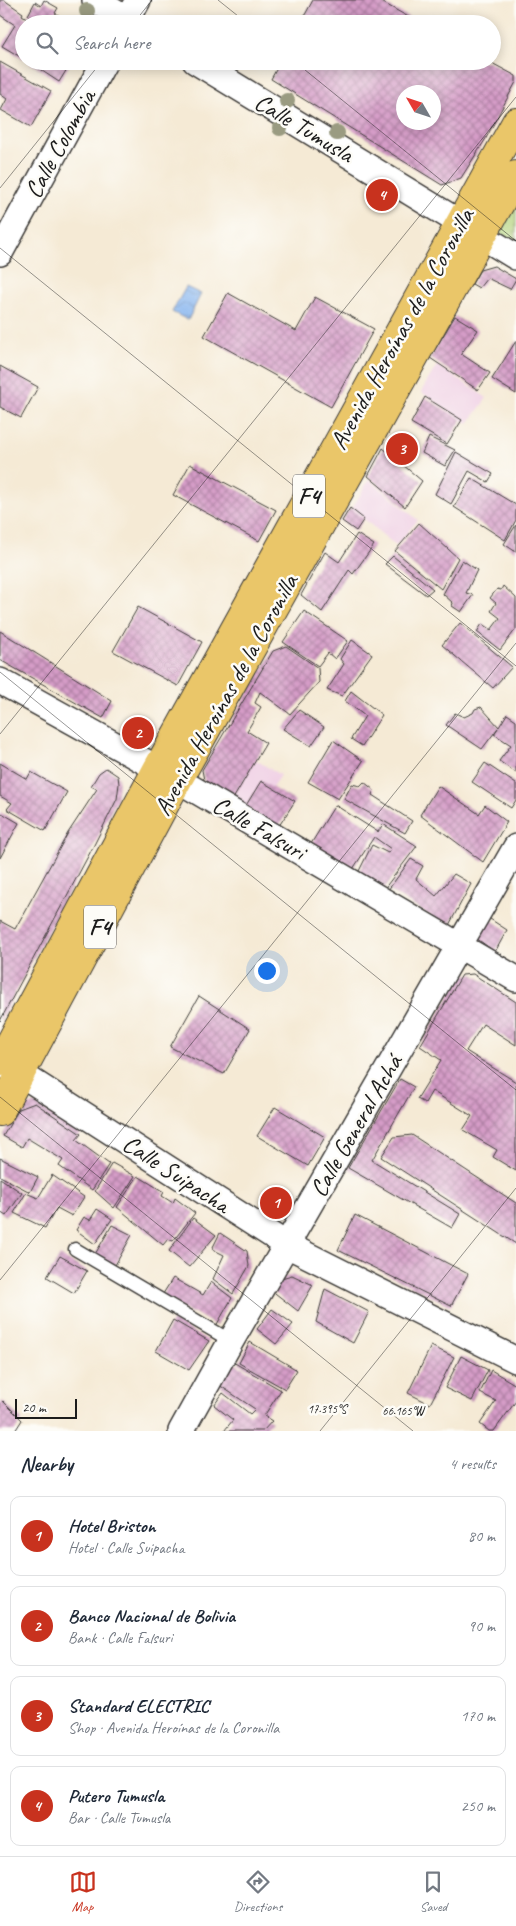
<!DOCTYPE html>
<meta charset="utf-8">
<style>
:root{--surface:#fff;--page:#f2f2f3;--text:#1f2937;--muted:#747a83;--line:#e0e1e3;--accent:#c8321e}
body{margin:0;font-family:Caveat,sans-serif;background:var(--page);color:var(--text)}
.compass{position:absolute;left:396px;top:85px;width:45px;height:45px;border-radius:50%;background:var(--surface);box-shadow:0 2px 12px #0003;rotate:309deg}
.scale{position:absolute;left:15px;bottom:12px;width:62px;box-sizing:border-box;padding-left:5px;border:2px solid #1c1c1c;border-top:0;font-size:14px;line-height:18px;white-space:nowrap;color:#1c1c1c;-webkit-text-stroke:4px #fdfcf7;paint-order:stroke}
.you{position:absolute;left:266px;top:970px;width:18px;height:18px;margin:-12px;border:4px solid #fff;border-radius:50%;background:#1a73e8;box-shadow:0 0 0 8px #1a73e833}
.badge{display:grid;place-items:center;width:32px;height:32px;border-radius:50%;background:var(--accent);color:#fff;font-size:16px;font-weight:700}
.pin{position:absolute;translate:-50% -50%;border:2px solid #fff;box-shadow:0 1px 5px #0006}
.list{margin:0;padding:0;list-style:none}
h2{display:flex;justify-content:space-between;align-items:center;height:65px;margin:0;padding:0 20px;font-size:21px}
h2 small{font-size:16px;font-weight:400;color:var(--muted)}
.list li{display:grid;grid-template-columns:32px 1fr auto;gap:15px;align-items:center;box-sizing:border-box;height:80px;margin:0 10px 10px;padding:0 10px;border:1px solid var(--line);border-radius:10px}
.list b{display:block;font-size:19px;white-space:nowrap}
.list p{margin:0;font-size:16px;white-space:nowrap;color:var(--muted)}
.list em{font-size:16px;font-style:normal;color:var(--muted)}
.icon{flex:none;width:28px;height:28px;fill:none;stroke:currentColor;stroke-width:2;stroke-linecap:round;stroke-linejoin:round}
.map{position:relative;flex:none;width:516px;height:1431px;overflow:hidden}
.search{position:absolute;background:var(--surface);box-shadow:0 2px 12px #0003;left:15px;right:15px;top:15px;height:55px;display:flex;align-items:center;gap:12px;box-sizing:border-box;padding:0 18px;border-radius:28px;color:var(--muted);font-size:19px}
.sheet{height:425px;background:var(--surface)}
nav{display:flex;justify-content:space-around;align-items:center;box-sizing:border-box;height:70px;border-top:1px solid var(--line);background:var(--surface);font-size:14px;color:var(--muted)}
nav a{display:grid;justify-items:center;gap:2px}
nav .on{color:var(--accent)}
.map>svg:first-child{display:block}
</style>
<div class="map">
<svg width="516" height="1431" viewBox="0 0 516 1431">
<defs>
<pattern id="grass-tufts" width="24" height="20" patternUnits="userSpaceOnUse" patternTransform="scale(1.25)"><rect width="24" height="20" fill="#b1d179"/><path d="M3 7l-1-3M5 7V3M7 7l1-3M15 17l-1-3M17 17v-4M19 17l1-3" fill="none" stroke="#98b368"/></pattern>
<pattern id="water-waves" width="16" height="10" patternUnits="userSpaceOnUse" patternTransform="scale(1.25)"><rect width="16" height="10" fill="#84b3ef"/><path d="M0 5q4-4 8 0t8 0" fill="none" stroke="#7199cc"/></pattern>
<pattern id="building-cross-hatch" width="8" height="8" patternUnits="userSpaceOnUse" patternTransform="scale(1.25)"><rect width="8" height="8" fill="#d59cc7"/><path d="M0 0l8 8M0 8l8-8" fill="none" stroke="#ac7ea1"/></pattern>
</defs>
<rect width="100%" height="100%" fill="#fdfcf7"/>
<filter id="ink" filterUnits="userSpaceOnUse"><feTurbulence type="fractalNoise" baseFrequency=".02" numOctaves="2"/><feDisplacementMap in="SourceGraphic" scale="10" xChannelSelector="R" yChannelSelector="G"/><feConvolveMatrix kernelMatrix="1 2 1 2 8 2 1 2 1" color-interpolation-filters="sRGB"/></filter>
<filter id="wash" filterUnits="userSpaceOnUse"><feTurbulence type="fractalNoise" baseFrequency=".0096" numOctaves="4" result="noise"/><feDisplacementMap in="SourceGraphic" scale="20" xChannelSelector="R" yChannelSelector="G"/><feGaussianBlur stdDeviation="1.12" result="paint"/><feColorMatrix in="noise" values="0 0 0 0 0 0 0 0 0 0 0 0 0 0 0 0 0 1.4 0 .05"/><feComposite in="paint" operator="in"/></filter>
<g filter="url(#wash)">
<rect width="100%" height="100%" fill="#f5ead5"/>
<path fill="#f0d0e5" d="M437,365L487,398L468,424L421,392Z
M369,479L418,520L396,546L352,509Z
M256,760L280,775L272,788L261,781L245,807L233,799Z"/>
<path fill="url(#grass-tufts)" stroke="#66764a" d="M516,193V242L501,234L498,228Z"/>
<path fill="url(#water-waves)" stroke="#506886" d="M186,287L201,294L188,320L172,312Z"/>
<g id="blocks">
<path fill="url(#building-cross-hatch)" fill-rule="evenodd" d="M0,0H4L23,13L22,15L36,24H24V59L2,46L15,25L0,15Z
M44,0L58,8L55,13L73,24H43L28,15L35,2L41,6Z
M313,0H378L421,24H300Z
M27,61H72L59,82Z
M281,61H488L516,76V82L485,140L461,178L442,185L271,79ZM404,92H434V122H404Z
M0,62L51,91L31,127L1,110L7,99L0,94Z
M494,266L516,279L510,289L487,278L479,288L472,284L480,270Z
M228,293L296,331L315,297L374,329L331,407L204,336Z
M455,316L478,330L461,354L490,373L478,390L430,358Z
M516,341V394L492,379Z
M0,366L38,387L21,418L0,407Z
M425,397L462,420L447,444L411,423Z
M429,437L455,450L445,466L422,453Z
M383,448L422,481L405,507L368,476Z
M456,452L493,474L488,482L469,471L451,504L435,494Z
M190,464L276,510L259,541L173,495Z
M471,478L516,505V520L505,540L454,507Z
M350,508L364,519L356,531L342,521Z
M419,523L458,558L441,589L395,551Z
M516,525V552L504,544Z
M357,534L374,545L353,574L349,570L322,612L301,595L325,552L339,562Z
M393,556L433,589L426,595L385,564Z
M462,560L477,570L466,593L473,595L461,612L452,606L453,603L443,594Z
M503,586L516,598V629L500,650L477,632L482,624L491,630L500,618L491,611L496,603L490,598L497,589L501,590Z
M138,607L202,642L178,686L113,651Z
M304,611L348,641L335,659L328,653L318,666L283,642Z
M460,623L512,667L493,688L442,645Z
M0,631L112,701L103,718L0,660Z
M352,640L372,654L342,696L327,690L344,664L340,659Z
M286,646L318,668L319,682L290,714L260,692L255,703L261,707L247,731L266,743L233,799L205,785L202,770L273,651Z
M351,691L382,715L362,746L351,739L365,716L345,701Z
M481,707L499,727L507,714L516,720V773L499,761L511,745L494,734L498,728L482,749L446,725L455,713L464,717L473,713L475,709Z
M299,710L324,727L311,746L283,729Z
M333,740L363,761L338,799L308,782Z
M0,763L27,779L31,772L67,792L45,831L7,809L12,803L0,796Z
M485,763L516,784V800L511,808L472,782Z
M106,768L118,776L119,784L117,799L93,847L0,1021V921L15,929L68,833L97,789L91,786L99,773Z
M261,781L295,801L277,829L245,807Z
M364,782L374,790L372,795L412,821L405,833L344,799L352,784L360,786Z
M438,786L479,814L485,805L507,822L483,862L420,815Z
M335,805L378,832L383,824L417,846L384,889L358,873L372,845L388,853L391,849L374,837L351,872L309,847Z
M0,812L19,823L0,858Z
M411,859L423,866L416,879L436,896L454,874L471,884L448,927L388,890Z
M487,917L507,930L495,952L476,938Z
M473,974L516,1002V1045L483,1024L466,1051L516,1082V1171L493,1157L497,1150L463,1130L472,1116L432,1091L425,1103L417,1099L441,1060L420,1046L462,975Z
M199,996L250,1029L224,1074L170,1047Z
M400,1079L414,1087L372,1160L460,1214L452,1228L348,1168Z
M35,1103L81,1134L76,1140L109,1164L92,1190L59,1166L63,1160L27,1138L22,1147L3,1136L19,1109Z
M275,1107L325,1137L308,1166L257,1136Z
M412,1135L516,1203V1244L381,1157L394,1137Z
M0,1158L38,1177L30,1192L0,1176Z
M112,1163L135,1176L114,1208L95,1191Z
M52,1175L84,1197L72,1216L57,1208L45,1228L14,1213L26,1193L38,1198Z
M138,1176L164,1192L162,1196L173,1203L175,1198L195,1213L173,1241L168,1239L163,1245L117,1207Z
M0,1178L22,1193L6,1216L0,1212Z
M97,1209L112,1219L95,1244L76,1230L84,1217L90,1220Z
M355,1215L468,1274L451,1306L338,1250Z
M193,1218L216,1235L189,1267L169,1251Z
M112,1225L132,1235L114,1267L94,1256Z
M220,1233L247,1251L249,1266L233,1294L213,1279L224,1255L212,1249Z
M60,1256L87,1271L74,1293L47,1277Z
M292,1275L313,1285L298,1311L271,1290L278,1279Z
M173,1278L203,1295L211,1282L232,1298L216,1326L193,1312L192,1314L161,1297Z
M325,1289L369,1312L353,1343L316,1322Z
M272,1309L293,1324L276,1344L257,1329Z
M173,1320L209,1341L189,1370L156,1351Z
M250,1342L297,1370L285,1389L239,1363Z
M431,1346L454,1357L430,1404L408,1393Z
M461,1356L488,1370L472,1401L445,1388Z
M233,1362L281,1390L264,1416L272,1421L263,1431H224L233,1420L214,1405L223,1393L250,1414L255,1409L219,1385Z
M491,1370L516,1385V1401L494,1431H489L480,1424L496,1401L480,1393Z
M3,1401L22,1420L15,1431H0V1404Z"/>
</g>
</g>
<g filter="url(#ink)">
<use href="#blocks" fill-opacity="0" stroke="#3d3b38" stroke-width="1"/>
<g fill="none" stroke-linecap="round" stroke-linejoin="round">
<g stroke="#3d3b38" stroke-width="15">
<path id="service" d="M75,1249L231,1341"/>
</g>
<g stroke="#3d3b38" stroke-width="28">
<path id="minor" d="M95,0L134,24
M125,24L138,0
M195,61L516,257
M0,253L105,61
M0,681L178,780L516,979
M3,1065L21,1074L287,1245L516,1360
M181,1431L231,1341L516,847"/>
</g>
<g stroke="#3d3b38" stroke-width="30">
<path id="primary" d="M0,1062L157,769L516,122
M0,1112L178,780L516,175"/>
</g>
<use href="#service" stroke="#fff" stroke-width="12"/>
<use href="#minor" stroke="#fff" stroke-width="25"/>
<use href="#primary" stroke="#eac669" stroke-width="28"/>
</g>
<g fill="#9a9b81">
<circle cx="87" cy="11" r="8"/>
<circle cx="287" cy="101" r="8"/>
<circle cx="280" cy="128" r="8"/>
<circle cx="337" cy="133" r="8"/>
</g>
</g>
<path fill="none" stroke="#1c1c1c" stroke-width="1" stroke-opacity="0.45" d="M218,0L248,24M133,24L152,0M294,61L516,241M0,188L102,61M0,248L516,666M0,672L516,1090M0,734L516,97M0,1097L413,1431M0,1280L516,643M320,1431L516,1188"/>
<g text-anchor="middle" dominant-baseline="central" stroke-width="5" stroke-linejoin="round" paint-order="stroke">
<g fill="#fdfcf7" stroke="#605f5e" stroke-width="1">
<rect x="293" y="474.5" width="32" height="43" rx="4"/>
<rect x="84" y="905.5" width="32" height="43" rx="4"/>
</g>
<g font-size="24" font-weight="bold" fill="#1c1c1c">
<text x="309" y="496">F4</text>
<text x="100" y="927">F4</text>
</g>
<g font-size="25" fill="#1c1c1c" stroke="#fdfcf7">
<text transform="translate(304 128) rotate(31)">Calle Tumusla</text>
<text transform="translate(60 144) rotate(-61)">Calle Colombia</text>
<text transform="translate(402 329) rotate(-61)">Avenida Heroínas de la Coronilla</text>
<text transform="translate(226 695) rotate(-61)">Avenida Heroínas de la Coronilla</text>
<text transform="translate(259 828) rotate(30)">Calle Falsuri</text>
<text transform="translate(356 1126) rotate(-60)">Calle General Achá</text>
<text transform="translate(176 1174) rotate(33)">Calle Suipacha</text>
</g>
</g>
<g font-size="12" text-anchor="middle" fill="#1c1c1c" stroke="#fdfcf7" stroke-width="5" stroke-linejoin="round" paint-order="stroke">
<text x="327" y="1413">17.395°S</text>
<text x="403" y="1415">66.165°W</text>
</g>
</svg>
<svg class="compass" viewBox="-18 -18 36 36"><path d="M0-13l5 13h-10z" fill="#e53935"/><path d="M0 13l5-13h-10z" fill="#747a83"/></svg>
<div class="scale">20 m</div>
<div class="you"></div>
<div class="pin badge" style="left:276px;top:1203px">1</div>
<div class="pin badge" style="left:138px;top:733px">2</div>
<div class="pin badge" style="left:402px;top:449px">3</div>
<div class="pin badge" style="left:382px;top:195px">4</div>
<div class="search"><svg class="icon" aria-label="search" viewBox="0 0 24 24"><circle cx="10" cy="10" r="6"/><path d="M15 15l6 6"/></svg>Search here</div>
</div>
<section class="sheet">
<h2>Nearby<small>4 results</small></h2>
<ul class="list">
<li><span class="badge">1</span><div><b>Hotel Briston</b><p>Hotel · Calle Suipacha</p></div><em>80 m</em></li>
<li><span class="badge">2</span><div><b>Banco Nacional de Bolivia</b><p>Bank · Calle Falsuri</p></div><em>90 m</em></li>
<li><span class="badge">3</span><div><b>Standard ELECTRIC</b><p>Shop · Avenida Heroínas de la Coronilla</p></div><em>170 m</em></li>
<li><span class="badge">4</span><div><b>Putero Tumusla</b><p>Bar · Calle Tumusla</p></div><em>250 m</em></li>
</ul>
</section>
<nav>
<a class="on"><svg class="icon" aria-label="map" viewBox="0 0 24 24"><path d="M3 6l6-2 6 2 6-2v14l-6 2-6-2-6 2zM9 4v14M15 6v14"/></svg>Map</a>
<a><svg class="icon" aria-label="directions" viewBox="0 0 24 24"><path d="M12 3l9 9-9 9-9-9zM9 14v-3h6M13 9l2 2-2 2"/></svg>Directions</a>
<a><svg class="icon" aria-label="saved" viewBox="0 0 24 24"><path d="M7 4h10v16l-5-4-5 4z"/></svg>Saved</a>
</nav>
